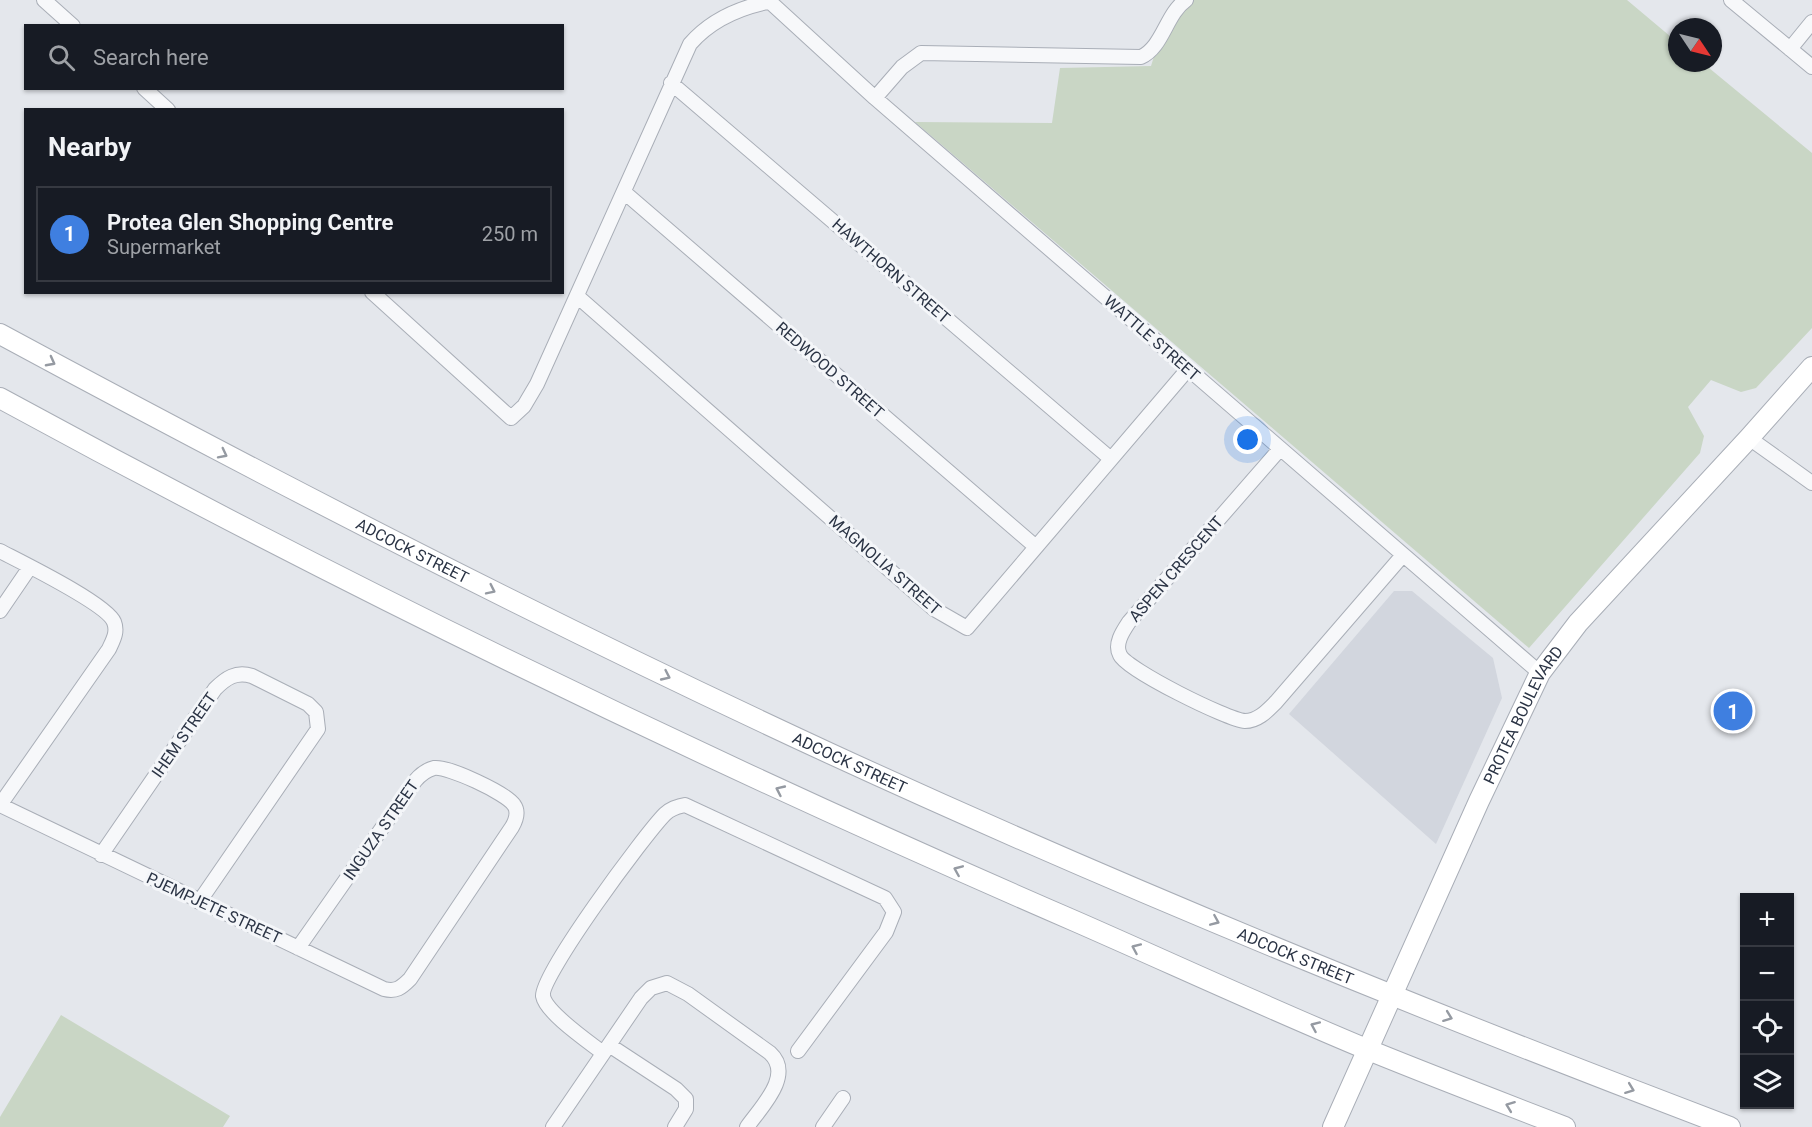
<!DOCTYPE html>
<meta charset="utf-8">
<style>
:root{--surface:#171b24;--page:#242831;--text:#f1f3f6;--muted:#9ea1a6;--line:#363941;--accent:#2563eb}
body{margin:0;font-family:Roboto,sans-serif;background:var(--page);color:var(--text)}
.controls{position:absolute;right:18px;bottom:18px;display:grid;overflow:hidden;border-radius:0px;box-shadow:0 2px 4px #0004}
.controls button{width:54px;height:54px;display:grid;place-items:center;padding:0;border:0;border-bottom:2px solid var(--line);background:var(--surface);color:var(--text);font:30px sans-serif}
.compass{position:absolute;left:1668px;top:18px;width:54px;height:54px;border-radius:50%;background:var(--surface);box-shadow:0 2px 4px #0004;rotate:125deg}
.you{position:absolute;left:1248px;top:440px;width:21px;height:21px;margin:-15px;border:4px solid #fff;border-radius:50%;background:#1a73e8;box-shadow:0 0 0 9px #1a73e833}
.badge{display:grid;place-items:center;width:39px;height:39px;border-radius:50%;background:var(--accent);color:#fff;font-size:20px;font-weight:700}
.pin{position:absolute;translate:-50% -50%;border:3px solid #fff;box-shadow:0 2px 6px #0006}
.list{margin:0;padding:0;list-style:none}
h2{display:flex;justify-content:space-between;align-items:center;height:78px;margin:0;padding:0 24px;font-size:26px}
h2 small{font-size:20px;font-weight:400;color:var(--muted)}
.list li{display:grid;grid-template-columns:39px 1fr auto;gap:18px;align-items:center;box-sizing:border-box;height:96px;margin:0 12px 12px;padding:0 12px;border:2px solid var(--line);border-radius:0px}
.list b{display:block;font-size:22px;white-space:nowrap}
.list p{margin:0;font-size:20px;white-space:nowrap;color:var(--muted)}
.list em{font-size:20px;font-style:normal;color:var(--muted)}
.icon{flex:none;width:33px;height:33px;fill:none;stroke:currentColor;stroke-width:2;stroke-linecap:round;stroke-linejoin:round}
.map{position:relative;flex:none;width:1812px;height:1127px;overflow:hidden}
.search{position:absolute;background:var(--surface);box-shadow:0 2px 4px #0004;left:24px;top:24px;width:540px;height:66px;display:flex;align-items:center;gap:15px;box-sizing:border-box;padding:0 21px;border-radius:0px;color:var(--muted);font-size:22px}
.panel{position:absolute;background:var(--surface);box-shadow:0 2px 4px #0004;left:24px;top:108px;width:540px;height:186px;border-radius:0px}
.map>svg:first-child{display:block}
</style>
<div class="map">
<svg width="1812" height="1127" viewBox="0 0 1812 1127">
<rect width="100%" height="100%" fill="#e4e7ec"/>
<path fill="#d2d6de" d="M1394,591H1412L1493,658L1502,698L1436,844L1289,714Z"/>
<path fill="#c9d6c5" d="M1191,0H1627L1677,42V63H1703L1812,153V328L1756,388L1741,392L1711,380L1688,407L1704,436L1700,453L1529,648L915,122L1052,123L1060,68L1151,66L1157,47Z
M61,1015L230,1116L223,1127H0V1117Z"/>
<g fill="none" stroke-linecap="round" stroke-linejoin="round">
<g stroke="#a9aeb7" stroke-width="16">
<path id="street" d="M44,0L73,26
M768,0L875,98L1540,673
M1731,0L1812,67
M1790,49L1812,22
M671,83L1111,459
M144,88L168,110
M875,98L902,67L921,53L1141,57C1163,47 1166,14 1186,0
M624,192L1036,547
M372,292L511,418L524,406L537,384L690,44C710,21 739,8 768,2
M577,296L934,609L967,628L1188,369
M1749,438L1812,483
M1280,449L1129,622C1123,631 1114,644 1120,655C1127,670 1228,720 1245,721C1258,721 1267,711 1276,702L1403,555
M0,551C21,562 107,604 114,622C118,632 113,640 109,649L0,805
M0,611L30,567
M0,805L384,989C396,992 401,988 410,979L512,827C516,820 519,812 514,805C506,793 448,766 434,768C426,770 420,775 415,781L298,948
M101,855L215,689C226,678 236,671 252,676L308,704L316,712L318,729L199,902
M609,1045L676,1089L686,1099V1109L675,1127
M603,1053C589,1042 546,1013 543,996C540,976 645,834 665,814C671,808 677,807 685,805L885,898L894,912L886,932L798,1051
M553,1127L641,998L651,988L667,983L688,994L770,1053C794,1075 761,1107 747,1127
M823,1127L843,1098"/>
</g>
<g stroke="#a9aeb7" stroke-width="22">
<g id="secondary">
<path id="s1" d="M0,334C272,481 548,623 829,753C1124,889 1426,1012 1730,1127"/>
<path d="M0,398C350,589 710,763 1077,922C1175,965 1272,1010 1371,1051C1435,1077 1500,1102 1565,1127"/>
<path id="s2" d="M1333,1127L1479,801L1540,673L1578,623L1749,438L1812,367"/>
</g>
</g>
<use href="#street" stroke="#f7f8fa" stroke-width="14"/>
<use href="#secondary" stroke="#fff" stroke-width="20"/>
</g>
<defs><path id="oneway-chevron" d="M-2-3.5L2.5 0L-2 3.5" fill="none" stroke-width="1.6" stroke-linecap="round" stroke-linejoin="round" transform="scale(1.5)"/></defs>
<g stroke="#959aa2">
<use href="#oneway-chevron" transform="translate(51 362) rotate(28)"/>
<use href="#oneway-chevron" transform="translate(223 454) rotate(27)"/>
<use href="#oneway-chevron" transform="translate(491 590) rotate(26)"/>
<use href="#oneway-chevron" transform="translate(666 676) rotate(25)"/>
<use href="#oneway-chevron" transform="translate(780 790) rotate(-155)"/>
<use href="#oneway-chevron" transform="translate(958 870) rotate(-157)"/>
<use href="#oneway-chevron" transform="translate(1215 921) rotate(23)"/>
<use href="#oneway-chevron" transform="translate(1136 948) rotate(-156)"/>
<use href="#oneway-chevron" transform="translate(1448 1017) rotate(21)"/>
<use href="#oneway-chevron" transform="translate(1315 1026) rotate(-156)"/>
<use href="#oneway-chevron" transform="translate(1630 1089) rotate(21)"/>
<use href="#oneway-chevron" transform="translate(1510 1106) rotate(-159)"/>
</g>
<g text-anchor="middle" dominant-baseline="central" stroke-width="6" stroke-linejoin="round" paint-order="stroke">
<g font-size="16" fill="#2b3445" stroke="#f4f6f9">
<text transform="translate(891 271) rotate(41)">HAWTHORN STREET</text>
<text transform="translate(1152 338) rotate(41)">WATTLE STREET</text>
<text transform="translate(830 370) rotate(41)">REDWOOD STREET</text>
<text stroke="none"><textPath href="#s1" startOffset="466">ADCOCK STREET</textPath></text>
<text transform="translate(885 565) rotate(41)">MAGNOLIA STREET</text>
<text transform="translate(1176 569) rotate(-49)">ASPEN CRESCENT</text>
<text stroke="none"><textPath href="#s2" startOffset="454">PROTEA BOULEVARD</textPath></text>
<text transform="translate(184 735) rotate(-55)">IHEM STREET</text>
<text stroke="none"><textPath href="#s1" startOffset="952">ADCOCK STREET</textPath></text>
<text transform="translate(381 830) rotate(-55)">INGUZA STREET</text>
<text transform="translate(214 908) rotate(25)">PJEMPJETE STREET</text>
<text stroke="none"><textPath href="#s1" startOffset="1438">ADCOCK STREET</textPath></text>
</g>
</g>
</svg>
<div class="controls">
<button>+</button>
<button>−</button>
<button><svg class="icon" aria-label="locate" viewBox="0 0 24 24"><circle cx="12" cy="12" r="6"/><path d="M12 2v4M12 18v4M2 12h4M18 12h4"/></svg></button>
<button><svg class="icon" aria-label="layers" viewBox="0 0 24 24"><path d="M12 4l9 5-9 5-9-5zM3 14l9 5 9-5"/></svg></button>
</div>
<svg class="compass" viewBox="-18 -18 36 36"><path d="M0-13l5 13h-10z" fill="#e53935"/><path d="M0 13l5-13h-10z" fill="#9ea1a6"/></svg>
<div class="you"></div>
<div class="pin badge" style="left:1733px;top:711px;background:#3f7fe0">1</div>
<div class="search"><svg class="icon" aria-label="search" viewBox="0 0 24 24"><circle cx="10" cy="10" r="6"/><path d="M15 15l6 6"/></svg>Search here</div>
<section class="panel">
<h2>Nearby<small></small></h2>
<ul class="list">
<li><span class="badge" style="background:#3f7fe0">1</span><div><b>Protea Glen Shopping Centre</b><p>Supermarket</p></div><em>250 m</em></li>
</ul>
</section>
</div>
